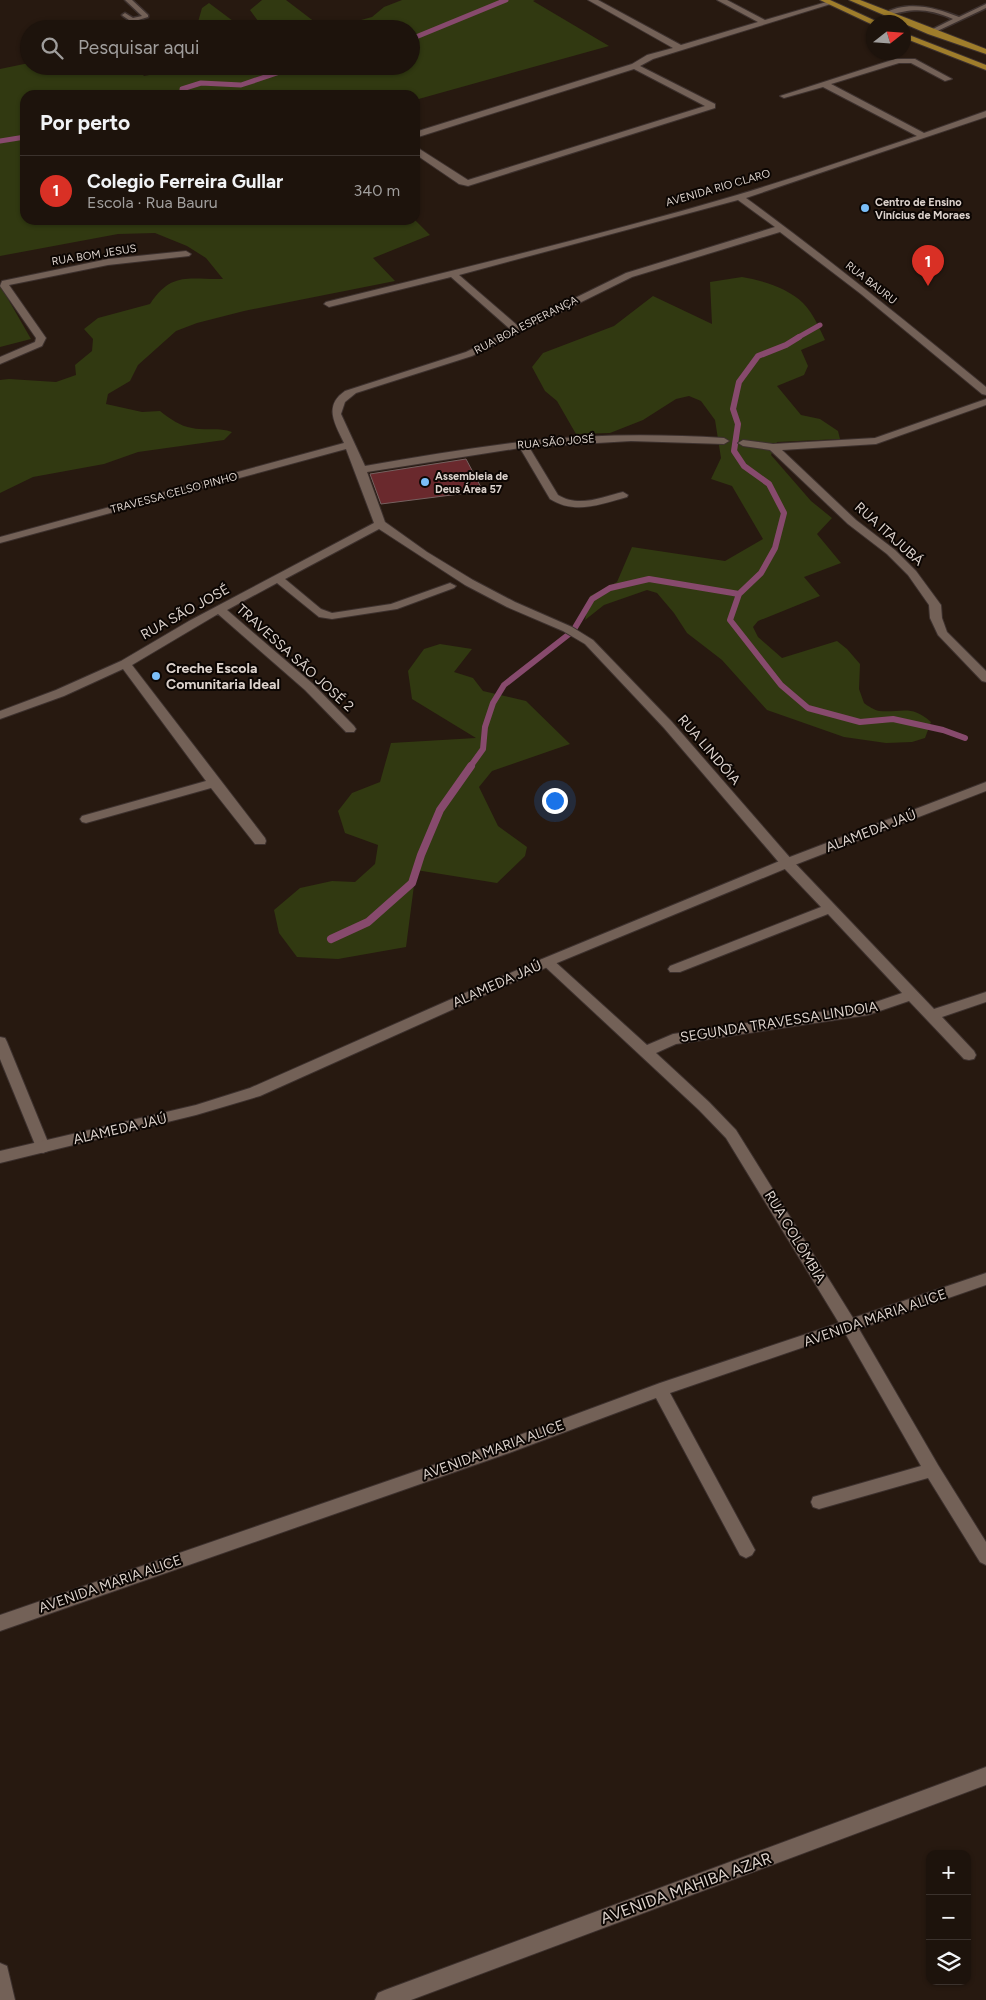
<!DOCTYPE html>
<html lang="pt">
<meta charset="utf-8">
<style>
:root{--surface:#1d130c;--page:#251c15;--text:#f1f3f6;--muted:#a09e9d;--line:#3b322d;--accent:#d93025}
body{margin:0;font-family:Figtree,sans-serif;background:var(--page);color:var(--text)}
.controls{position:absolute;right:15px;bottom:15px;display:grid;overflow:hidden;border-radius:10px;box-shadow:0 1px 4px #0004}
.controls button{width:45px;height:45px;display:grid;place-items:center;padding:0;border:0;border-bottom:1px solid var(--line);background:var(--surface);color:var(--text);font:25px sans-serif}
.compass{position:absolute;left:866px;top:15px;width:45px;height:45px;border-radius:50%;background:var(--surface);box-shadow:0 1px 4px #0004;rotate:73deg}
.you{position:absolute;left:554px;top:800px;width:18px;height:18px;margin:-12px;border:4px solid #fff;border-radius:50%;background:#1a73e8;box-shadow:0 0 0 8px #1a73e833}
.badge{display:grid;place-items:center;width:32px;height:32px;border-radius:50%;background:var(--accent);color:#fff;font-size:16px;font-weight:700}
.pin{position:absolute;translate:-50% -41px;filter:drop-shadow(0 1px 2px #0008)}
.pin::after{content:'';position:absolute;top:26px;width:18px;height:15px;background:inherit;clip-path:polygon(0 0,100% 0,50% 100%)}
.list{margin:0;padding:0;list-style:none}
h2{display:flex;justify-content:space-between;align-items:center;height:65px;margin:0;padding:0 20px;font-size:21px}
h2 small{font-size:16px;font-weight:400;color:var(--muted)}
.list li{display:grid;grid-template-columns:32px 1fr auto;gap:15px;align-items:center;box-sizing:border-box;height:70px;padding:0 20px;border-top:1px solid var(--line)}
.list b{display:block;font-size:19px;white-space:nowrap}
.list p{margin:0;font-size:16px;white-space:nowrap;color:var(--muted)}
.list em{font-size:16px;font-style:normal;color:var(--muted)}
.icon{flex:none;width:28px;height:28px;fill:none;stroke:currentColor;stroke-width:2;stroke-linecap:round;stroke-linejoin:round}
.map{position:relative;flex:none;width:986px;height:2000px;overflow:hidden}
.search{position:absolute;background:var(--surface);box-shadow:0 1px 4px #0004;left:20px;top:20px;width:400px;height:55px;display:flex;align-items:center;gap:12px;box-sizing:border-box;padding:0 18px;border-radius:28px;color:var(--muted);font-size:19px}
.panel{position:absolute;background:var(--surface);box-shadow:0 1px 4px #0004;left:20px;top:90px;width:400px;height:135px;border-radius:15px}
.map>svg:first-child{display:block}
</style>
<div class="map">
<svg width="986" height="2000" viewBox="0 0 986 2000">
<rect width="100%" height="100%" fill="#271910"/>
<path fill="#313911" d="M262,0H286L324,29H196L202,8L209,3L241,27L258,21L250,10Z
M402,0H535L533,1L609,46L415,100V95H25V220H415L430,235L373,258L395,281L244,311L197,323L176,331L138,365L130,381L108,394L106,404L142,412L160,411C170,419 180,426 192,428C206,431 219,427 232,432L224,440L138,452L104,464L33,477L0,493V380L9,379L56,382L76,375L75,365L92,351L93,339L84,329L98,318L150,304C172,271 189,280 223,279L206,258L187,246L155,233L118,234L0,256V69L29,63V66H135L144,76L194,66H411V29H328L372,17L384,7Z
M742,277C761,280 788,288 803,303C813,313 819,327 825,340L801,350L808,366L804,375L777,386L801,415L820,419L838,431L840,439L777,442L771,455L811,501L832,518L817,534L841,563L804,577L820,596L758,621L753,627L758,637L782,658L837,641L847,649L860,664L859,689L864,703C868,706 874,710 879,711C902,713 911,704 931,722L925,738L912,742L886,743L844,737L767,710L722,660L687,633L674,613L657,593L647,590L604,605L585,620L590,596L617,582L632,547L725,561L763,539L732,486L711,479L721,458L715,420L701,401L689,396L676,399L643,420L610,433L576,434L557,401L545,391L532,367L543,353L614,326L653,296L712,324L710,282Z
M0,285L31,339L0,347Z
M440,644L472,649L454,672L473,678L483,691L526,701L570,744L492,771L479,787L498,826L527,847L525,856L497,883L416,870L406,947L338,959L297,957L279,933L274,910L300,888L332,881L355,882L375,864L378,845L345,833L338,811L352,793L380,782L391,743L476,738L412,699L408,671L424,649Z"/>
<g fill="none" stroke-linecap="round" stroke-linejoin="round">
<path stroke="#874a6d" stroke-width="5" d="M411,39L506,0
M182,95V89L201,83L241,85L280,72L332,66
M0,141L25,137
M797,338L820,325"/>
<path stroke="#874a6d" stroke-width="6" d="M799,337L786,345L758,356L739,382L733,409L738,424L734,451L744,466L769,484L784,513L775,548L761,573L739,594L730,620L781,685L808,708L860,722L893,719L943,730L965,738
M470,767L483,749L485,727L493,703L504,685L573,631L592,599L610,588L649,579L739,594"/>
<path stroke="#874a6d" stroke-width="8" d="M331,939L368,922L412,883L421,855L440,810L471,766"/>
</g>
<path fill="#6a292d" stroke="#766160" d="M466,459L483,491L381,504L370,474Z"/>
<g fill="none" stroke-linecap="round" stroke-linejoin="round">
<g stroke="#3d312e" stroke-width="3">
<path id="service" d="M125,0H132L148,15V17L132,22L123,16L122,15L125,13L133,18L142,16Z
M986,4V8L931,34L928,32L929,31L953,19C926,8 914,8 886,16L883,14C906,0 935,7 959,17Z"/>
</g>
<g stroke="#3d312e" stroke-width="2">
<path id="minor" d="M588,0H598L681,45L758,22L717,0H727L765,20L830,1L834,3L653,59L640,66L715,104V108L468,186L459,184L415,154V147L418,148L468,180L705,106L634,69L415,138V132L632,64L647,55L673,48Z
M895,59H915L952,79L945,81L911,63H899L831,84L924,133L986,111V117L746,198C828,258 907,322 986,387V395L982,394L861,294L780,232L632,277L472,356L356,393L345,402L341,414L365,466C422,456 480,446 538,440C600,434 662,434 724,438L729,441L724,444L631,441L529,447L558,495C579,508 602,497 623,492L628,495L627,497C601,504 575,515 550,499L520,448L367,472L385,522L427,552L473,580L515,602L572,627L593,640L672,722L792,860L934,1009L986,992V1002L942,1017L974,1051L976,1055L974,1059L969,1060L964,1059L909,1001L868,1015L676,1044L656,1053L709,1102L736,1130L853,1318L986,1273V1285L859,1329L938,1465L986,1542V1565L980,1562L928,1478L819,1509L813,1507L811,1502L813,1497L921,1466L845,1333L670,1393L755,1550L752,1555L746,1558L740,1555L656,1398L509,1453L0,1631V1615L506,1440L660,1383L839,1323L726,1138L699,1110L540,962L542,959H552L647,1045L673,1034L867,1005L902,993L828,914L680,972H670L668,969L670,966L821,907L782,866L664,728L585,644L563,631L507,607L465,585L379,529L285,579L321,609L332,613L391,604L450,583L456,586L454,588L397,609L332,619L319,617L277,583L227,610L313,684L354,726L356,729L354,732H346L305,690L218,614L132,665L265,838L266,841L265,844H255L211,788L86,823L82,822L80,819L82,816L206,781L123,669L64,696L0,719V711L56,690L121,661L189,621L374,523L346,449L0,543V537L344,443C335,424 323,406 345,391L466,352L511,330L451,277L329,307L324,304L326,302C463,268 601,235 737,195C797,177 857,156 917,136L823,87L784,98L780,96ZM738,200L775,227L626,273L518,326L459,275Z
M186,251L191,254L189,256L108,265L9,285L46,338L42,346L0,364V357L35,342L36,338L0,286L2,281L108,259Z
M986,399V405L876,444L782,450L856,520L895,550L916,571L941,605L942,618L947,632L986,671V682L982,681L938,635L930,618L929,605L908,575L887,554L848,524L770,450L743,446L738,443L743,440L773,444L875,438Z
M0,1037L5,1038L7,1042L50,1147L48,1151L43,1153L38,1151L36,1147L0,1059Z"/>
</g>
<g stroke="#3d312e" stroke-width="2">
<path id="tertiary" d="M986,1767V1785L411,2000H375L378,1993L385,1990Z
M0,1963L7,1966L15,2000H0Z"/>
</g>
<g stroke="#3d312e" stroke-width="2">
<path id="secondary" d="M986,782V791L792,866L552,965L260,1096L196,1115L0,1163V1151L196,1105L250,1088L542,959L782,860Z"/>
</g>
<g stroke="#3d312e" stroke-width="2">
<path id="primary" d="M820,0H830L878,22L871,24Z
M849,0H860L986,49V54L928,34Z
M904,33L986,65V70L904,38Z"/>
</g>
<use href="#service" fill="#736157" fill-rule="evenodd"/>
<use href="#minor" fill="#736157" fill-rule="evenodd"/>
<use href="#tertiary" fill="#736157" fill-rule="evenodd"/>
<use href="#secondary" fill="#736157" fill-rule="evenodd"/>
<use href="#primary" fill="#9f7d2b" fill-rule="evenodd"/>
</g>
<g fill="#7abef8" stroke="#0c0603" stroke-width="2">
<circle cx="865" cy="208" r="5"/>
<circle cx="425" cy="482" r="5"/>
<circle cx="156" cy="676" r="5"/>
</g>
<g text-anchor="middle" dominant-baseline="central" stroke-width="4" stroke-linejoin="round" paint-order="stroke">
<g font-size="11" fill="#dcd2cc" stroke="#0c0603">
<text transform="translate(718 188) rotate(-16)">AVENIDA RIO CLARO</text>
<text transform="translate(94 255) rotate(-9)">RUA BOM JESUS</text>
<text transform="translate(871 283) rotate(38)">RUA BAURU</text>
<text transform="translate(526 325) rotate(-27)">RUA BOA ESPERANÇA</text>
<text transform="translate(556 442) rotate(-5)">RUA SÃO JOSÉ</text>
<text transform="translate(174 493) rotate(-15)">TRAVESSA CELSO PINHO</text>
</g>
<g font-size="11" font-weight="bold" fill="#dcd2cc" stroke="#0c0603" text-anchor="start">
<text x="875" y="202">Centro de Ensino<tspan x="875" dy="13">Vinícius de Moraes</tspan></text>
<text x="435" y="476">Assembleia de<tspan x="435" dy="13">Deus Área 57</tspan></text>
</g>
<g font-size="14" fill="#dcd2cc" stroke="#0c0603">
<text transform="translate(889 534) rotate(42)">RUA ITAJUBÁ</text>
<text transform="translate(185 612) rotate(-29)">RUA SÃO JOSÉ</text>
<text transform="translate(295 658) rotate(42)">TRAVESSA SÃO JOSÉ 2</text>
<text transform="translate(709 750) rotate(49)">RUA LINDÓIA</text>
<text transform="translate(871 831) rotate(-21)">ALAMEDA JAÚ</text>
<text transform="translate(497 984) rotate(-24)">ALAMEDA JAÚ</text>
<text transform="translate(779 1022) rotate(-9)">SEGUNDA TRAVESSA LINDOIA</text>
<text transform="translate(120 1129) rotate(-13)">ALAMEDA JAÚ</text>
<text transform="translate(795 1237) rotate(59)">RUA COLÔMBIA</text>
<text transform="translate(875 1318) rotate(-19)">AVENIDA MARIA ALICE</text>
<text transform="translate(493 1450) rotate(-20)">AVENIDA MARIA ALICE</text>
<text transform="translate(110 1584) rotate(-19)">AVENIDA MARIA ALICE</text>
</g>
<g font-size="14" font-weight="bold" fill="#dcd2cc" stroke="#0c0603" text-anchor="start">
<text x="166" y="668">Creche Escola<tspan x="166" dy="16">Comunitaria Ideal</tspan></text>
</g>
<g font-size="16" fill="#dcd2cc" stroke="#0c0603">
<text transform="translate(686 1888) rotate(-20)">AVENIDA MAHIBA AZAR</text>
</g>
</g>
</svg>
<div class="controls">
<button>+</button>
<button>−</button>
<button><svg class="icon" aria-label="layers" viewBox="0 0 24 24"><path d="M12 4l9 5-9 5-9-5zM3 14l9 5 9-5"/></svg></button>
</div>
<svg class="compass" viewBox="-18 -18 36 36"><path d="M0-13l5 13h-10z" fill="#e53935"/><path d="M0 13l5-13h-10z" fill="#a09e9d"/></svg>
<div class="you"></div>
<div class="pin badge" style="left:928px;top:286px">1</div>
<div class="search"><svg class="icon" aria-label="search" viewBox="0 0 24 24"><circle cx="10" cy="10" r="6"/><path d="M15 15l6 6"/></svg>Pesquisar aqui</div>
<section class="panel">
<h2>Por perto<small></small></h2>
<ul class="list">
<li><span class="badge">1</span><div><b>Colegio Ferreira Gullar</b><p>Escola · Rua Bauru</p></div><em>340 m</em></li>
</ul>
</section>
</div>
